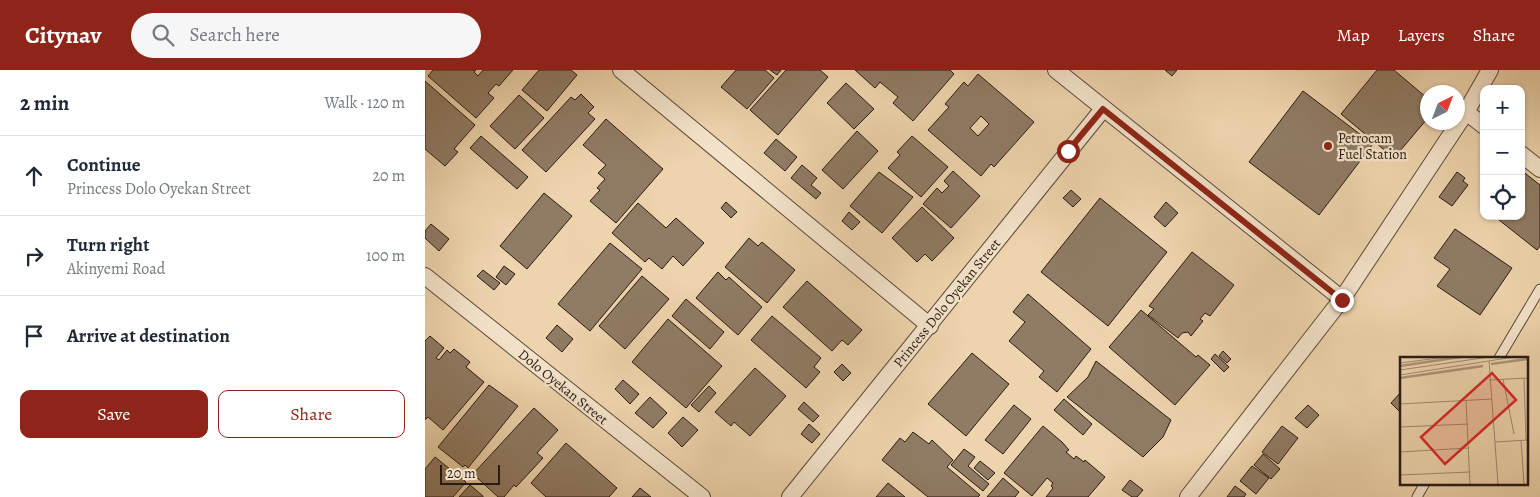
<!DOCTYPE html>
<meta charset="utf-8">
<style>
:root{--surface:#fff;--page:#f6f6f7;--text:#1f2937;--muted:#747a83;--line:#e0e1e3;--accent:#8f2418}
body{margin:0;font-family:Alegreya,serif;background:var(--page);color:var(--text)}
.controls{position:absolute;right:15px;top:15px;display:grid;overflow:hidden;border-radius:10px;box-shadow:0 1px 4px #0004}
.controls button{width:45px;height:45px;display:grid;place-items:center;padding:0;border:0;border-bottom:1px solid var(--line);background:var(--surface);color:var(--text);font:25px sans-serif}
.compass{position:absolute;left:995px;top:15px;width:45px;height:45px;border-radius:50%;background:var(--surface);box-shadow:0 1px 4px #0004;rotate:42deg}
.scale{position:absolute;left:15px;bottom:12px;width:60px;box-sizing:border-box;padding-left:5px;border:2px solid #2a1b14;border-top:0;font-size:14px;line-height:18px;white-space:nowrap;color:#2a1b14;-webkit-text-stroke:4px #f4e3ca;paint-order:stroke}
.stop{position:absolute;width:15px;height:15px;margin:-11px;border:4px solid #8f2418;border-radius:50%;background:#fff}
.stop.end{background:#8f2418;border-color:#fff;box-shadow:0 1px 5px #0008}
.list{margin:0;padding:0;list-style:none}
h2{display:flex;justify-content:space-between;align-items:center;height:65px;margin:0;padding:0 20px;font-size:21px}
h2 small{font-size:16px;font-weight:400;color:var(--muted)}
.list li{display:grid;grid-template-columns:32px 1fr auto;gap:15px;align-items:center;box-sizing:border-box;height:80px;padding:0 20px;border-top:1px solid var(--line)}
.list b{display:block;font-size:19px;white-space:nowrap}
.list p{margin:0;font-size:16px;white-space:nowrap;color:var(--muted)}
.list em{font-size:16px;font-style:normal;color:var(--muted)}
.actions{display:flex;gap:10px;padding:15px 20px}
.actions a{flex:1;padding:11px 0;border:1px solid var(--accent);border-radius:10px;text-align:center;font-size:18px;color:var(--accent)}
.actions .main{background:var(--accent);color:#fff}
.icon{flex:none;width:28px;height:28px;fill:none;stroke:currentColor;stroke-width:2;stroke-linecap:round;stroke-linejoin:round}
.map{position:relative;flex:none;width:1115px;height:427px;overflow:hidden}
header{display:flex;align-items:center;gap:30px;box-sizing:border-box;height:70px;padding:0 25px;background:var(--accent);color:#fff}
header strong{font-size:24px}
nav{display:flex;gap:28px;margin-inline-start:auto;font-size:18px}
.search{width:350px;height:45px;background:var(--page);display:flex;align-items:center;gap:12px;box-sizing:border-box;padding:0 18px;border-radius:28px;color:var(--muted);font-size:19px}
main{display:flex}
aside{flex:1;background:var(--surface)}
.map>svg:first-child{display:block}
</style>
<header>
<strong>Citynav</strong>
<div class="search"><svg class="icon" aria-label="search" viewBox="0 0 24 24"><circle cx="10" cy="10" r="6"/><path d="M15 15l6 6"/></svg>Search here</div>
<nav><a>Map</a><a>Layers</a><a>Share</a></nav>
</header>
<main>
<aside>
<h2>2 min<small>Walk · 120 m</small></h2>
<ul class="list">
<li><svg class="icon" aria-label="ahead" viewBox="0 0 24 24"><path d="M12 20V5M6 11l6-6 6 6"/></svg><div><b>Continue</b><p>Princess Dolo Oyekan Street</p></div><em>20 m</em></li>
<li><svg class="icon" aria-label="right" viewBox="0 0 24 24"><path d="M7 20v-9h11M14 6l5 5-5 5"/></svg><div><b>Turn right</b><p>Akinyemi Road</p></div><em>100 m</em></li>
<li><svg class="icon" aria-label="arrive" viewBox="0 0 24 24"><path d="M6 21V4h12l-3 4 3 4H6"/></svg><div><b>Arrive at destination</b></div></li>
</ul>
<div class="actions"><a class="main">Save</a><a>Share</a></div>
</aside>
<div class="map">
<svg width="1115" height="427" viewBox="0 0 1115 427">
<rect width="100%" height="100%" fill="#eed4ad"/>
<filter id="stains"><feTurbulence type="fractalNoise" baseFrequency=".004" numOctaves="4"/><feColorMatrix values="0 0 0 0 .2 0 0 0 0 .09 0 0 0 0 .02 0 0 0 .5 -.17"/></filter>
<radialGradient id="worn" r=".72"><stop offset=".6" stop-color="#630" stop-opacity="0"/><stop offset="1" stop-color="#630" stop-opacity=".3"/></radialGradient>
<path fill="#907b64" stroke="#2a1b14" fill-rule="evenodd" d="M8,0H51L49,2L53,6L58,0H88L74,16L71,14L63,23L69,28L51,48L3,6Z
M114,0H146L152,5L122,41L97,20Z
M311,0H340L349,8L322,39L296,17Z
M345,0H356L352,5Z
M361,0H395L403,7L353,65L325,40Z
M430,0H525L529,4L488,51L468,33L473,27L455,12L450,18Z
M740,0H752L747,6Z
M952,0H969L1002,28V49L969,88L916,44Z
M553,4L609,52L569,97L566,94L556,106L503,60L524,37L520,34L539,12L543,16ZM556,46L564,54L553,66L545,58Z
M0,11L50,55L29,79L33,82L20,96L0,79Z
M421,13L449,39L429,59L402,33Z
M878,21L948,74L894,145L824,92Z
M156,24L169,37L163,43L170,49L121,102L97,80L146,27L150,30Z
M94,25L119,48L90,79L65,56Z
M181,49L238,99L191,153L165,131L175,120L172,118L180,109L173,103L181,95L158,75Z
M432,61L453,81L418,119L397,100Z
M56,66L103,107L92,119L45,78Z
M487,66L523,97L496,127L463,98L475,85L472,82Z
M351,69L372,87L360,101L339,83Z
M377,95L392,108L386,115L396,123L391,129L366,108Z
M1096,100L1115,115V176L1112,180L1069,146H1096Z
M528,101L555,126L526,158L498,134L512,118L517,123L524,116L519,111Z
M454,102L488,127L457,163L425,136Z
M1032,102L1040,108L1038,111L1043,115L1027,136L1014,127Z
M646,120L656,129L648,137L638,128Z
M119,123L147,146L102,199L75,176Z
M675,128L742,182L683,256L616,202Z
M301,132L312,142L306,148L296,138Z
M741,132L753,143L740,157L729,147Z
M213,133L241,158L251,148L279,173L258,196L248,186L237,199L224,188L220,192L187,163Z
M497,137L529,168L507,191L500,184L492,192L467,168Z
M424,142L435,152L427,160L417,151Z
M6,154L24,169L14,181L0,168V161Z
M1030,159L1087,198L1055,245L1012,216L1025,199L1009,188Z
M324,168L333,176L337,172L370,200L342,233L300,197Z
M185,173L217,199L165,261L133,234Z
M767,182L809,215L785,246L780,243L775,249L778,251L766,266L763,262L757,263L753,268L723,245L729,239L724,236Z
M79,196L90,204L81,215L71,207Z
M58,200L75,213L69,220L52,206Z
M293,202L301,210L304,207L337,237L313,265L271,228Z
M217,206L244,229L200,279L174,256Z
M382,211L437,260L423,275L417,270L407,281L358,237Z
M603,224L666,279L632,322L614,307L619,301L584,271L600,252L588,242Z
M261,229L299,262L285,279L247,246Z
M716,240L771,287L773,285L785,295L750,335L684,277Z
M347,246L396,288L389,297L395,302L381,318L326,270Z
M243,249L297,296L261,338L207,292Z
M132,255L148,269L137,282L121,268Z
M5,266L19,278L11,288L14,290L22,280L25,283L29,279L45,292L41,297L59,312L18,360L3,347L0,350V271Z
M798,281L806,289L802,293L794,286Z
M547,283L584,314L541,366L503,334Z
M790,284L804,297L799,302L786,289Z
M671,291L746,350L738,367L718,387L642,327L663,307Z
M417,294L426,303L418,311L409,302Z
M330,298L361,326L325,366L309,352L306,356L290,342Z
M198,310L214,324L205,334L190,319Z
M64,315L93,336L43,398L40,395L38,397L13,377Z
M284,316L291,323L274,342L266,335Z
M976,322V341L975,342L966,333Z
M225,327L242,343L228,358L210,343Z
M639,329L667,354L658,365L629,340Z
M379,332L394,346L388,352L373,339Z
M589,335L606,349L578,384L560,370Z
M883,335L894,345L882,358L870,348Z
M109,338L133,360L112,383L118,388L91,417L89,415L79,427H73L48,404Z
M258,347L273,360L257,377L243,363Z
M384,354L395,364L387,373L376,364Z
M618,356L637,372L644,380L641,382L649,389L651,386L659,392L660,390L680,407L663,427H621L628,418L626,416L628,413L622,408L607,426L579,403Z
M857,356L873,368L853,394L837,382Z
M488,362L504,374L507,370L528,390L522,397L555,425L553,427H503L457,390L475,368L480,372Z
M141,373L192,418L184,427H121L106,413Z
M539,379L550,387L543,396L564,414L558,421L526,395Z
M838,384L855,399L846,409L829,395Z
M10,387L41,412L28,427H0V399Z
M555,391L570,403L563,410L549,398Z
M827,396L844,408L831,424L815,411Z
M578,408L594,422L590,427H562Z
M705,410L718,420L712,427H707L697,420Z
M463,413L480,427H451Z
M45,415L58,426V427H34Z
M810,416L821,424L819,427H802Z
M215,418L226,427H207Z"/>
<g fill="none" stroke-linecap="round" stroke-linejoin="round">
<g stroke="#5b493a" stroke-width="11">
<path id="lane" d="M1074,288L1115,219
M992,427L1000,413"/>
</g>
<g stroke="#5b493a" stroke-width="18">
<path id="street" d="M196,0L505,256
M631,0L917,229
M1041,42L1059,56
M1096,84L1115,99
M0,206L277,427
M365,427L678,39
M763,427L917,229L1041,42L1065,0"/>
</g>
<use href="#lane" stroke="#f4e3ca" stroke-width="9"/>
<use href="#street" stroke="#f4e3ca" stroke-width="16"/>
</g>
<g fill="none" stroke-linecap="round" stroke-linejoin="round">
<path stroke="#8f2418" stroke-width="6" d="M643,81L678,39L917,230"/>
</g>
<circle fill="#8f2418" stroke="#f4e3ca" stroke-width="2" cx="903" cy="76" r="5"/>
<g text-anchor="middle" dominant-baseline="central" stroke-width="4.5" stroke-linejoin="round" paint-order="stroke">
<g font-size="14" fill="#2a1b14" stroke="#f4e3ca" text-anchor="start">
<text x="913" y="68">Petrocam<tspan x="913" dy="16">Fuel Station</tspan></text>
</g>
<g font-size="14" fill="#2a1b14" stroke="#f4e3ca">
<text transform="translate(522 233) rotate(-51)">Princess Dolo Oyekan Street</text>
<text transform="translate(138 317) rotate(39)">Dolo Oyekan Street</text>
</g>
</g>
<g transform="translate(975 287)">
<rect width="128" height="128" fill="#eed4ad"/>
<path fill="none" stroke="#ab9579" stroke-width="2.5" d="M91,7L128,2M0,9L60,0M0,21L83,9"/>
<path fill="none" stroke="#a08a70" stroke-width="1" d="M89,4L98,127M0,6L46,0M0,13L89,0M0,18L114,0M124,21L126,83M103,22L114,77M89,23L128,21M66,44L70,127M0,47L92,42M0,70L68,67M121,83L124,127M95,85L128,83M0,95L68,91M0,118L70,115"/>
<path fill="#d62828" fill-opacity="0.15" stroke="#d62828" stroke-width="2.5" d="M92,16L116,43L45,107L21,80Z"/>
<rect width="128" height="128" fill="none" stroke="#2a1b14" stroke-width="2.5"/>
</g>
<rect width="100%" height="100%" filter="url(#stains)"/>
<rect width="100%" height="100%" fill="url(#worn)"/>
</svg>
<div class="controls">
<button>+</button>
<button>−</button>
<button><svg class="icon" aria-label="locate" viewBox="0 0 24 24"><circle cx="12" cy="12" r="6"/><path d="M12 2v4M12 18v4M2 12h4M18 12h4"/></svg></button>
</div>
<svg class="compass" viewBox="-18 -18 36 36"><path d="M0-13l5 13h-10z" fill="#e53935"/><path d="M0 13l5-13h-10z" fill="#747a83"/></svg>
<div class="scale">20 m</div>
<div class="stop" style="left:643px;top:81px"></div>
<div class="stop end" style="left:917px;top:230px"></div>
</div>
</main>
